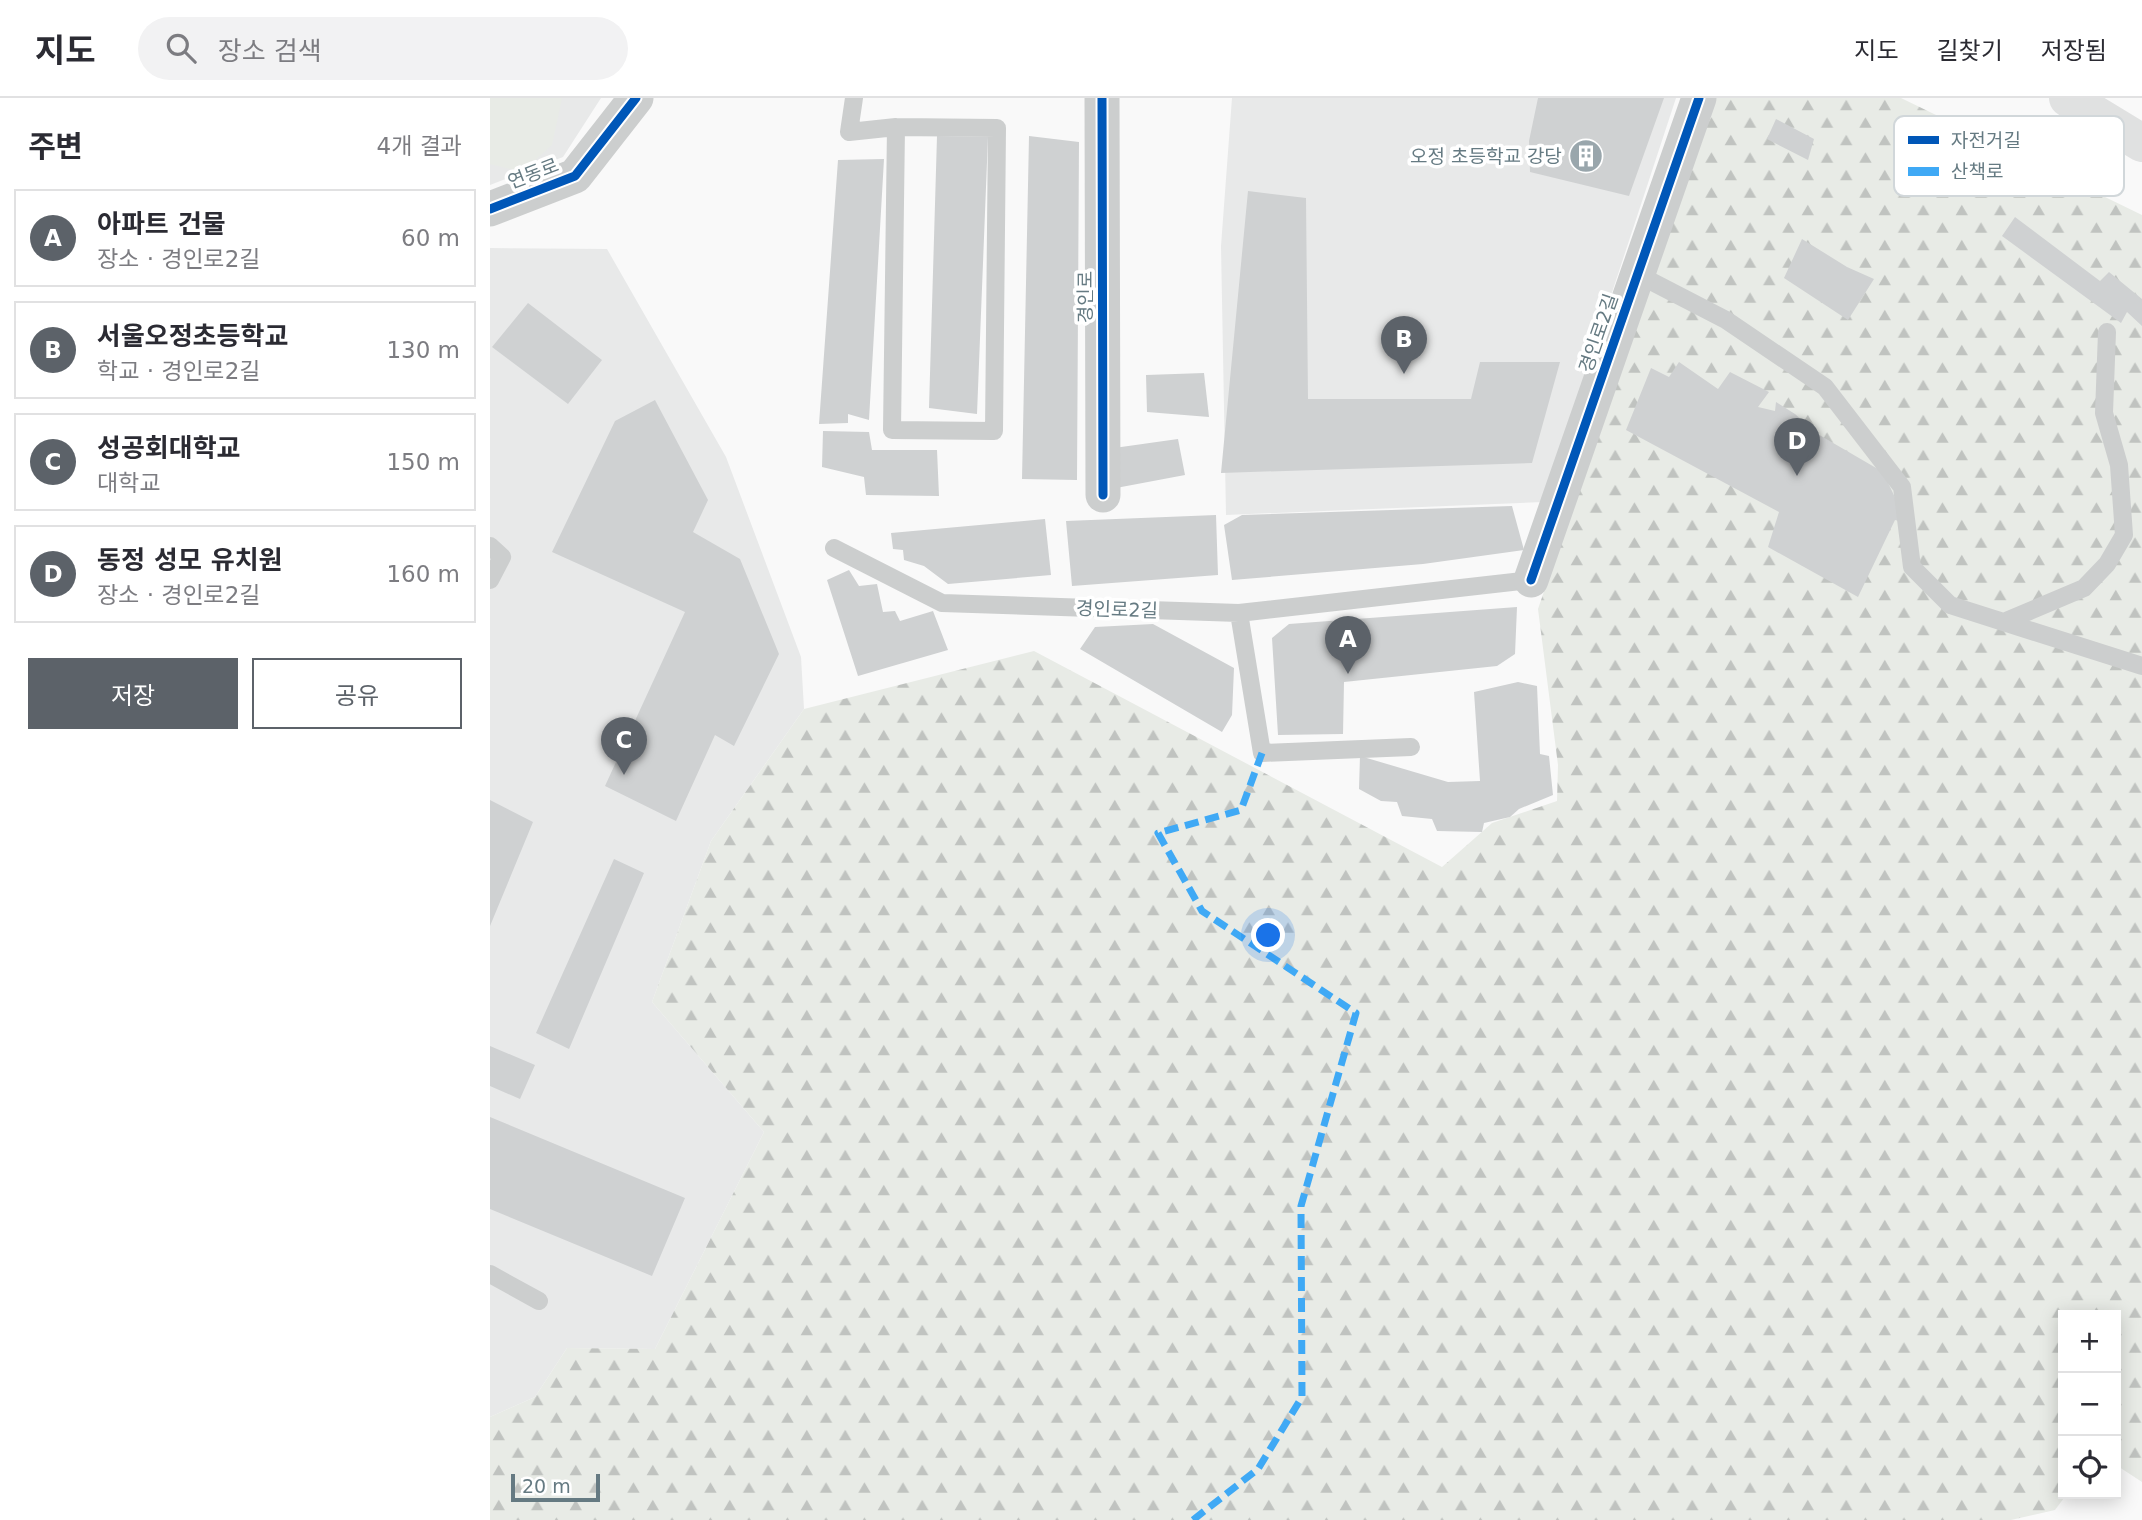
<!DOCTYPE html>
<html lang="ko">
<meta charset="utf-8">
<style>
:root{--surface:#fff;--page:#f2f2f3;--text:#2b2b33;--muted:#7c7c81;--line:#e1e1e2;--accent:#5c6269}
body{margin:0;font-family:"DejaVu Sans","Noto Sans KR",sans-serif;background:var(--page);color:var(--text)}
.controls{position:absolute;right:21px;bottom:21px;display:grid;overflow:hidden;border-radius:0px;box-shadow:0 4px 18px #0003}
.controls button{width:63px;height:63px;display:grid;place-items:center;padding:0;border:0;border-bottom:2px solid var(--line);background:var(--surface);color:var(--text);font:35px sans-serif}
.scale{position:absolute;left:21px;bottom:18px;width:89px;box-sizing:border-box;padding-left:7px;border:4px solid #657a82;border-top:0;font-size:19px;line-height:24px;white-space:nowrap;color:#657a82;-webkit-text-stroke:5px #fff;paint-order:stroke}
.you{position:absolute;left:779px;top:838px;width:24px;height:24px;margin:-18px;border:5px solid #fff;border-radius:50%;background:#1a73e8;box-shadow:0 0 0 10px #1a73e833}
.badge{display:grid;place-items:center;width:46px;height:46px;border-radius:50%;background:var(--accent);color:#fff;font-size:23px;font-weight:700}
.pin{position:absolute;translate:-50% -58px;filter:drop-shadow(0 2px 4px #0008)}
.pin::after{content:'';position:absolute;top:37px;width:24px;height:21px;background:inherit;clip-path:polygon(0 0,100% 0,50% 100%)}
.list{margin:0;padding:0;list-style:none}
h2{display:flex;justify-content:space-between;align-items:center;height:91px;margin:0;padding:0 28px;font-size:30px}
h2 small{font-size:23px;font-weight:400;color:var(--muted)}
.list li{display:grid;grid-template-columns:46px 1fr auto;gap:21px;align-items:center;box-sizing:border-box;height:98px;margin:0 14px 14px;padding:0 14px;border:2px solid var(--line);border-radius:0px}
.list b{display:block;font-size:26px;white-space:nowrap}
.list p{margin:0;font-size:23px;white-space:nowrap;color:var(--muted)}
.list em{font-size:23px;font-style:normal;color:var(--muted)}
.actions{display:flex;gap:14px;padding:21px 28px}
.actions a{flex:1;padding:16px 0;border:2px solid var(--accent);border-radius:0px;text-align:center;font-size:24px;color:var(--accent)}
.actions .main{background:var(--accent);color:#fff}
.icon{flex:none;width:38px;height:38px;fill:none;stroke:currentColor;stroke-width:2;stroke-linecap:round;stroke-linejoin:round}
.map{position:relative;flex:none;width:1652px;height:1422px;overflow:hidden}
header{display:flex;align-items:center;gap:42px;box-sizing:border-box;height:98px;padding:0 35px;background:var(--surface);border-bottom:2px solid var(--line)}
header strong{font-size:33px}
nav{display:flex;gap:38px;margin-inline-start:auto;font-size:24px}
.search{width:490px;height:63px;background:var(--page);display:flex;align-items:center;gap:18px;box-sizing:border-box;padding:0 24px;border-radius:38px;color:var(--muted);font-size:26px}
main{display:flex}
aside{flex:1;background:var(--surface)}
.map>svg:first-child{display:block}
</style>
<header>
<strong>지도</strong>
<div class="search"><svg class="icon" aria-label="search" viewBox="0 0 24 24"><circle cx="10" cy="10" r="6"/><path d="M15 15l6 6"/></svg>장소 검색</div>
<nav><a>지도</a><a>길찾기</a><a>저장됨</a></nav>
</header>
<main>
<aside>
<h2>주변<small>4개 결과</small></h2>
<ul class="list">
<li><span class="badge">A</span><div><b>아파트 건물</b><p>장소 · 경인로2길</p></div><em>60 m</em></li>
<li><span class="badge">B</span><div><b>서울오정초등학교</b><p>학교 · 경인로2길</p></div><em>130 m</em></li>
<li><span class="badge">C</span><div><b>성공회대학교</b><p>대학교</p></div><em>150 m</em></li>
<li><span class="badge">D</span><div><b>동정 성모 유치원</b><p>장소 · 경인로2길</p></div><em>160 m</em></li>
</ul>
<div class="actions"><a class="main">저장</a><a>공유</a></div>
</aside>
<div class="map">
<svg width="1652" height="1422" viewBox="0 0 1652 1422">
<defs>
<pattern id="forest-firs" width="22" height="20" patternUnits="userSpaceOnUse" patternTransform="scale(1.75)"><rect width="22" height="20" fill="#e8ebe6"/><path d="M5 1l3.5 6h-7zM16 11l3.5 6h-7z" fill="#c0c3c0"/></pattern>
</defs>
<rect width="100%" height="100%" fill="#f9f9f9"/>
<path fill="#e8e9e9" d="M0,0H111L73,59L0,87Z
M742,0H1186L1053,404L736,417L731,148Z
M0,150L117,151L236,359L311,559L314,611L221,743L162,904L274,1034L165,1251L77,1250L45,1299L0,1319Z"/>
<path fill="#e8ebe6" d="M0,0H72L62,47L32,74L0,66Z"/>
<path fill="url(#forest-firs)" d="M1223,0H1411L1652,117V1384L1626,1367V1217H1573V1396H1577L1565,1412L1521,1422H0V1319L45,1299L77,1250L165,1251L274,1034L162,904L221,743L314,611L544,553L952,769L1002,725L1067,703L1068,667L1048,511Z"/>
<path fill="#cfd1d2" d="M1048,0H1174L1139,98L1040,74L1039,43Z
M1286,21L1324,41L1318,62L1277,41Z
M447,38L498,39L487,316L439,310Z
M539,38L589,44L587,382L532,381Z
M394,61L379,322L358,316V325L329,326L348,62Z
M758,93L816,100L818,301H981L990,264H1070L1042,365L731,375Z
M1525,119L1610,183L1619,174L1652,201V228L1637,214L1631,225L1512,138Z
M1312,141L1357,169L1384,181L1358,222L1294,180Z
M38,205L112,262L78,306L2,249Z
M1189,264L1228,291L1240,274L1279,294L1268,309L1285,313L1286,304L1305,316L1326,335L1393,374L1417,425L1405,422L1368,499L1278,449L1289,414L1136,332L1161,270L1179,279Z
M714,275L719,319L657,314L656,277Z
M165,302L218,402L203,434L250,461L289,556L244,648L225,637L186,723L115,688L195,514L62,454L125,323Z
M333,333L379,334L382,352H447L449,398L376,397L374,379L332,369Z
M688,341L695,377L626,390L624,350Z
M1022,408L1034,452L933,466L742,482L734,427L752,417Z
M726,417L728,477L582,488L576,423Z
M555,421L561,477L458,486L434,468L414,462L413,452L403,451L401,435Z
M359,472L369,488L387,486L393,514L405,513L410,523L443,513L458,552L368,578L337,482Z
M1027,509L1025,556L1007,568L854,584L853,636L788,637L782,540L799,526Z
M663,526L744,570L742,617L732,634L590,551L605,529Z
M1028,584L1047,588L1050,656L1059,658L1063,697L1029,711L1020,719L994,725L992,734L947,733L942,721L912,718L907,704L891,703L869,691L870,658L958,684L990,683L984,594Z
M0,702L43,724L0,828Z
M124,761L154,775L79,951L46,935Z
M0,948L45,967L30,1001L0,988Z
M0,1019L195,1100L162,1178L0,1111Z"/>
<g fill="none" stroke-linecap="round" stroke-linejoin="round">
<path stroke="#cccece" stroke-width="18" d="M364,0L359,34L406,29L507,30L504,333L402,332L406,29
M1147,176L1236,222L1335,289L1412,389L1422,469L1460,507L1652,568
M0,448L12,459L0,482
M344,450L452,505L749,515L1041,482
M749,515L772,655L921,649
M1516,523L1594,490L1617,466L1634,437L1629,367L1614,315L1617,234
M0,1176L49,1203"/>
<path stroke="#cccece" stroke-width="35" d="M612,0L613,397
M0,111L85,78L146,0
M1041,482L1209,0"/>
<path stroke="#e0e1e1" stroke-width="38" d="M1578,0L1652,45"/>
<path stroke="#3fa9f5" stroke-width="7" stroke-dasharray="14 7" stroke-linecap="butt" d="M703,1422L768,1371L812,1299L811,1108L866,915L712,813L668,735L751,712L772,655"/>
<g stroke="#fff" stroke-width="13">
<path id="cycleway" d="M612,0L613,397
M0,111L85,78L146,0
M1041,482L1209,0"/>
</g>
<use href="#cycleway" stroke="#0057b8" stroke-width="9"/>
</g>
<defs>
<g id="building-disc" transform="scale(1.75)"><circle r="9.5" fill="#99a6ac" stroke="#fff"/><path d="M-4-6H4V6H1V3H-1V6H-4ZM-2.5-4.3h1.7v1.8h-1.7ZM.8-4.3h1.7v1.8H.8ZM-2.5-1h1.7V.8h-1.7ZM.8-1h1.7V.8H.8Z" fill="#fff"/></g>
</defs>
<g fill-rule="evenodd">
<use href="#building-disc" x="1096" y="58"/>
</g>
<g text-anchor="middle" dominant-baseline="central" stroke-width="7" stroke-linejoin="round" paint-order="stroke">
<g font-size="19" fill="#657a82" stroke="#fff" text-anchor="end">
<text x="1072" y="58">오정 초등학교 강당</text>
</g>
<g font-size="19" fill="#657a82" stroke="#fff">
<text transform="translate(43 75) rotate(-21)">연동로</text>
<text transform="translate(595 199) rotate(-90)">경인로</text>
<text transform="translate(1108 235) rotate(-71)">경인로2길</text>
<text transform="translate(627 511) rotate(2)">경인로2길</text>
</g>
</g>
<rect x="1404" y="18" width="230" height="80" rx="10" fill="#fff" stroke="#d1d7da" stroke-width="2"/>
<rect x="1418" y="38" width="31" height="8" fill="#0057b8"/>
<rect x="1418" y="69" width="31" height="9" fill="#3fa9f5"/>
<g font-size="19" fill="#657a82">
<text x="1461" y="49">자전거길</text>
<text x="1461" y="80">산책로</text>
</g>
</svg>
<div class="controls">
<button>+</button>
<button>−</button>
<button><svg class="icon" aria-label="locate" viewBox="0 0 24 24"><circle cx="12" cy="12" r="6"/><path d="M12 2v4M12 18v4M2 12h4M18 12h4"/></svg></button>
</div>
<div class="scale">20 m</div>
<div class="you"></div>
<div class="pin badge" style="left:858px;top:576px">A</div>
<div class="pin badge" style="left:914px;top:276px">B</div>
<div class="pin badge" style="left:134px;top:677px">C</div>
<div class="pin badge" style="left:1307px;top:378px">D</div>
</div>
</main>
